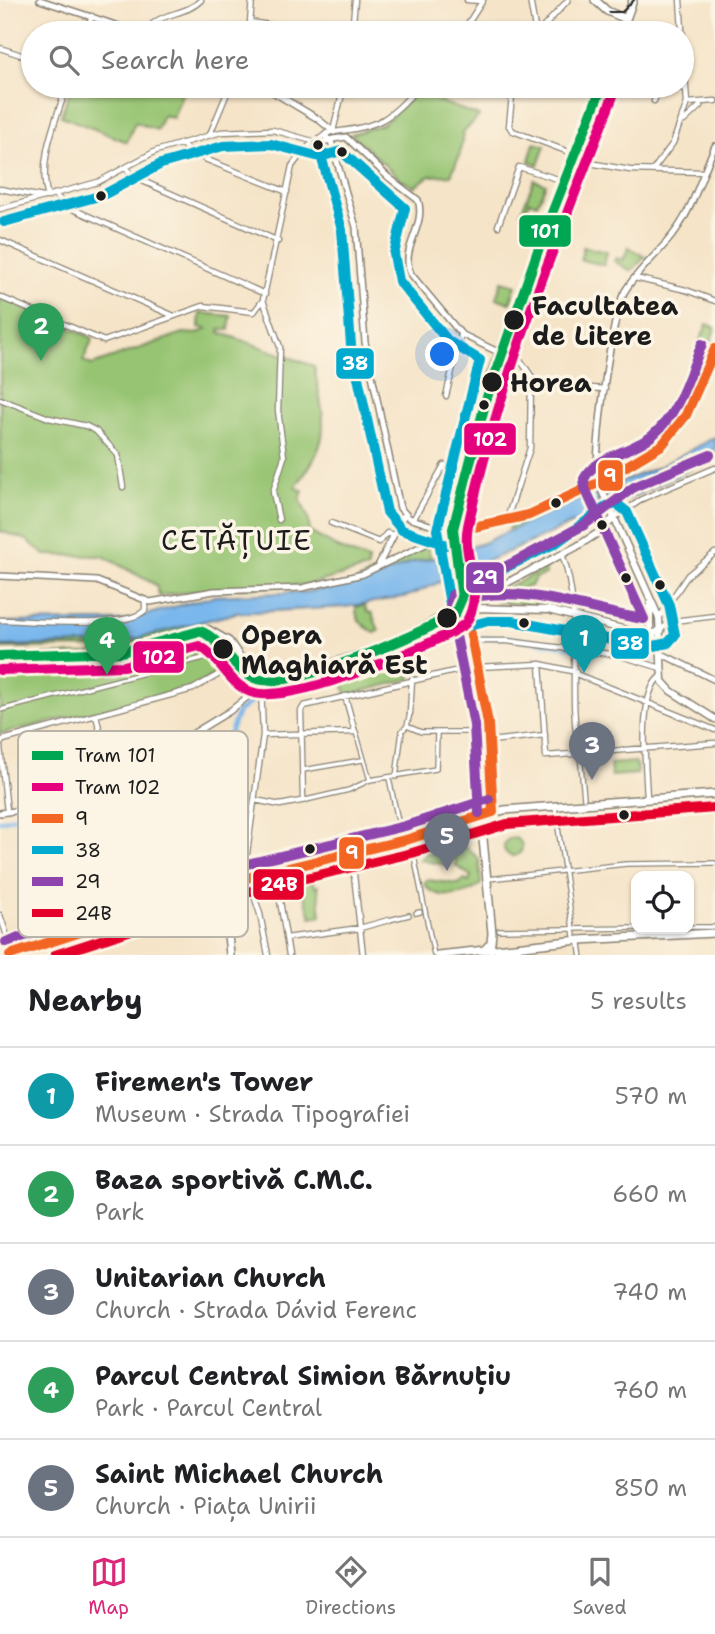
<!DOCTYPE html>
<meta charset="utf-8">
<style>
:root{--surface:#fff;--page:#f6f6f6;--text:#202124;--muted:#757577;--line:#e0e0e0;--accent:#db2777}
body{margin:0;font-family:"Shantell Sans",sans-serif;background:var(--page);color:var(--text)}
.controls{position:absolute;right:21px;bottom:21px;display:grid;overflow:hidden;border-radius:14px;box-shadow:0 2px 5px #0004}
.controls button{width:63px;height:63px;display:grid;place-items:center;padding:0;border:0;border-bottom:2px solid var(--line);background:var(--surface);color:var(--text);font:35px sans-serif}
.you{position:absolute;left:443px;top:355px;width:24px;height:24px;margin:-18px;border:5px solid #fff;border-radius:50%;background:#1a73e8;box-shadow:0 0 0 10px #1a73e833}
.badge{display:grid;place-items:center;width:46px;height:46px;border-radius:50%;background:var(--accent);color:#fff;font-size:23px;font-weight:700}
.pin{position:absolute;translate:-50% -58px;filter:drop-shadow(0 2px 4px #0008)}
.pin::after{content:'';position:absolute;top:37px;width:24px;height:21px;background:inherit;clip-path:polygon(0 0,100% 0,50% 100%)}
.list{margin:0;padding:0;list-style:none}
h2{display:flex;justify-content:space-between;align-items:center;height:91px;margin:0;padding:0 28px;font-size:30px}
h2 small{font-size:23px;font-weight:400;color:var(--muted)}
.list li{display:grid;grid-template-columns:46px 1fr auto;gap:21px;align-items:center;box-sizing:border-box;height:98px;padding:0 28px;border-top:2px solid var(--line)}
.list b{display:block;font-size:26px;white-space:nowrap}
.list p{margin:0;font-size:23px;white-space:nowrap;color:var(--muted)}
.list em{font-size:23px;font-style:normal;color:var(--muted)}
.icon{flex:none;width:38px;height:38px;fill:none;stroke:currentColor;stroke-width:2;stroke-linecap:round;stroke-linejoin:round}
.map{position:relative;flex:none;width:715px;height:955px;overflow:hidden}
.search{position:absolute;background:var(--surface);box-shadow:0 2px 5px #0004;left:21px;right:21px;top:21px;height:77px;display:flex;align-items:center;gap:18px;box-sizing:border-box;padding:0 24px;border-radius:38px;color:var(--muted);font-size:26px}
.sheet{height:581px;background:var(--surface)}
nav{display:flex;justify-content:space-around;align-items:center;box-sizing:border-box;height:98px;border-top:2px solid var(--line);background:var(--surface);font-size:19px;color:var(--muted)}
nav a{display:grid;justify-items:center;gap:4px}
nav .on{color:var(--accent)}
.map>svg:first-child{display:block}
</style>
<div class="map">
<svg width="715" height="955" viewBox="0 0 715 955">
<rect width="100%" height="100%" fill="#fcf5e5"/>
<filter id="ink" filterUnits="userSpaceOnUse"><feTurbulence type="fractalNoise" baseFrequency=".0143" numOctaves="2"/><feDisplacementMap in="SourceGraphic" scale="14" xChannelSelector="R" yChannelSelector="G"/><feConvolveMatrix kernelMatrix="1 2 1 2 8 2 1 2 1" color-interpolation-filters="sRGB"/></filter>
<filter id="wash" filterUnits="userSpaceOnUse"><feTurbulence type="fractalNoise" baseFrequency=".00686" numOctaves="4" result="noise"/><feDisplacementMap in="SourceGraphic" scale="28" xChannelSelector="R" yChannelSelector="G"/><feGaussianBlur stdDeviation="1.57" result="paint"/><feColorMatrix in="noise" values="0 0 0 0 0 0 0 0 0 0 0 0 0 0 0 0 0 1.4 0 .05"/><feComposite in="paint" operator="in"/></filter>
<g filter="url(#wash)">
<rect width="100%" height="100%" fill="#f5e4c8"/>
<path fill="#97c472" stroke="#5a7047" stroke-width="2" d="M96,21L129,33H90Z
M71,86H185L173,118L163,115L157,130L135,122L127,142L61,116Z
M417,93L479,116L463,133L460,154L451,175L429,176L414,187L401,180L351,134L383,124Z
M534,143L545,146L538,165L529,161Z
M534,180L546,184L537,204L529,201L525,213L521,212Z
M583,247L607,252L604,265L581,260Z
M629,247L645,257L631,271L614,261L616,258L623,260Z
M502,281L516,285L510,303L496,298Z
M0,297L93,338L83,361L92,365L183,333L197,334L207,329L199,327L200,313L231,316L229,330L219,329V332L314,366C324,424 334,438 295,487L303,491L300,499L308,517L310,532L342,550L368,560V568L307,585L212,589L159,596L156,585L103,556L45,555L27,540L0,531Z
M707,324L715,327L709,349L704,351L697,348Z
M591,490L593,493L510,531L509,526Z
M427,545L431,558L410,563L381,577L379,585L323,590L358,584V580Z
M546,568V574L535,578L531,586L494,594Z
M532,594L536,600L551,601L553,606L496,602Z
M365,605L367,612L372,613L379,631L375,633C368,628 355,623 356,607Z
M202,622L203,626L118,647L0,648V646L119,643Z
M199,633L212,638L233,662L193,688L0,734V656L125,653Z
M409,646L411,679L347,695L339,671Z
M237,665L252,683L239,697L220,675Z
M636,762L637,774L611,776L610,764Z
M504 847a9 9 0 1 1 18 0a9 9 0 1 1-18 0Z
M466,847L479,859L481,884C466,897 435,902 424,883L428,880L458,884L464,880L469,882L471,876L456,866L455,858H448L447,865L420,860C430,846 450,849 466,847Z
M313,881L315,887L318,886L321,916L311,917L300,883Z"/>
<path fill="#7ab7ec" stroke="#4b6a84" stroke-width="2" d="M715,437V456L709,460L637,495L408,596L345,607L236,613L119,643L0,646V622L123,621L214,596L306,592L369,581L410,563L443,556L483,543L587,495L659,467Z"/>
<path fill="#f5e4c8" d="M463,547L467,573L448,582L444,552Z"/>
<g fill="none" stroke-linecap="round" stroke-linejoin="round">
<path stroke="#7ab7ec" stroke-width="4.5" d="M475,638L507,637L575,648
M597,650L654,661
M339,671L410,645
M0,821C27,813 59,807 87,808C118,810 152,844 179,811C183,792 180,770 199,758C207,753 217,752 225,746L238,712L259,696"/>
</g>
</g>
<g filter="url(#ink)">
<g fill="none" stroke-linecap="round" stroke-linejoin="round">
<g stroke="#888072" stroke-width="6">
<path id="pedestrian" d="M0,710L215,655
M407,726L421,732H487
M356,732L370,780
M580,754L584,798
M303,770L362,760
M396,777L402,731L407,726L410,713
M389,778L401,835
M306,800L349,790L370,780L436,769L437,732
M555,807L574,936
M411,841L434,955
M488,879L626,864L715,863
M416,913L420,912
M389,920L409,915
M689,927H715
M499,930L636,928"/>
</g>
<g stroke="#888072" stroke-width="7">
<path id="minor" d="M467,0L482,1
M530,0L536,33
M680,0L687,103
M250,22L320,33
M86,33L92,16
M146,33C156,11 185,17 201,0
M249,33L252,0
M352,33L355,0
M462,33L483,0
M538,33L568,0
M0,48L33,59
M513,86L509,126L513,131L574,154
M675,86L686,89
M654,101L660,86
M684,121L700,106
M333,131L344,86
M334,132C378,127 390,120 419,86
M210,134L230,86
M181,143L190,153L287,192
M572,160L630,170L703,172
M125,168L138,179L278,241
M653,170L673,143L687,103L715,101
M0,189L43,197
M54,194L68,207L265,294
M48,197C37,161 56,120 67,86
M0,209L98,182L156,151L221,132L273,130L316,142L329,141
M498,226L519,167L564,181
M0,240L174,316
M635,278L686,290L715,301
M0,297L104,341L203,306L254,312L263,300
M507,352L514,351L534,380L542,385L605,389
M446,396L461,334
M0,399L49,418L86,426L96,431L118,455L123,487
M614,518L644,498L715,468
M279,520L273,492L284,457L278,410L280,347L263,300L292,166L305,149L326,134
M413,520L444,465L468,468
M506,522L530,448L531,377
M331,523L379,542L387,533L393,535
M562,554C585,619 566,686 579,752
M659,618L688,575L715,553
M0,620C28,620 128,630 145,610V601
M661,629L673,621L715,616
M471,641H507L618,655L661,668
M540,664L546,756L715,743
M477,667L540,664L576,672
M576,674L715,730
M261,686L263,735L245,868L260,914L268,955
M410,713L412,679
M96,715L117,806
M263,735L355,732L345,696
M490,741L545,735
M0,744L3,740L193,689L239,663
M0,747L7,811
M647,798C646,771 637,692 661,676
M158,799C183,802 222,795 240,814L246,849
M255,800L280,805L306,800
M303,800L301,711L304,706L476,666
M149,810L150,829L174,902
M349,854L354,875L363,955
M275,871L289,955
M0,915L13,954
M286,938L360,928L389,920
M579,940L581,955"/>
</g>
<g stroke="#888072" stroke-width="8">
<path id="tertiary" d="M40,0L140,33
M263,86L318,119L334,132
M332,131L326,134L327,140L346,137L388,177L418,200C427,226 399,249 411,274L461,334L500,353
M331,141L356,227L365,342L400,508L409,518L451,532
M598,482C593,453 611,316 625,291C639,268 662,251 677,229C694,205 703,172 715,146
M379,564L404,515
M0,576L97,581L150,602L214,591L302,588L363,574L451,532
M662,654L715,680
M0,813L85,801L144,812L158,799L184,739L230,711L261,686"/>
</g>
<g stroke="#888072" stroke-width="9">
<path id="secondary" d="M598,482L659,618L662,681L671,691L715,719
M451,532C471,523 493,527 514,520C544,511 655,458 673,435C692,411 702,377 715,349
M650,603V632L661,649
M406,635L576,547L598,533L614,518
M0,654L119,651L208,629L229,641L261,686L428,631L477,608L548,610L646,635L661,631"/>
</g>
<g stroke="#888072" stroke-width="10">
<path id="primary" d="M595,0L607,11L626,19
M621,33L633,0
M487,392L512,338L520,307
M493,812L488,723L458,578L451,532L487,392V384L601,86
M481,818L492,933L491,943L486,948
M223,885L230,955
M10,955L247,878L409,839L504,810L715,794
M438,955L579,940L715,933"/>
</g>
<use href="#pedestrian" stroke="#fff" stroke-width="3.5"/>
<use href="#minor" stroke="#fff" stroke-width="4.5"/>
<use href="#tertiary" stroke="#fff" stroke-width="5"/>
<use href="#secondary" stroke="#fff" stroke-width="6"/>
<use href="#primary" stroke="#fff" stroke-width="7"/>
<path stroke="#1c1c1c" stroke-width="2" d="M609,12H622L634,0"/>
<g stroke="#fcf5e5" stroke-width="16">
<path id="bus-1" d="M451,532L529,515L598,483L662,445L686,415L715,349
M493,812L488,723L451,532L487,392L512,338L542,235L601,86
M10,955L247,878L409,839L493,812"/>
</g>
<g stroke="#fcf5e5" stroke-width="16">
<path id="bus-2" d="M318,145L342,230L351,345L387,512L402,530L447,545
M4,222L103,195L161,164L223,146L271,144L320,157L341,151L405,208L394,254L399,281L448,341L480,360L437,530L453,621L465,627L488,621H512L649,647L668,643L675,635L669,605L627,512L617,504L607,506L556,543L474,583"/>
</g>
<g stroke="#fcf5e5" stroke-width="16">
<path id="bus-3" d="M461,600C524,582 582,610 644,619L585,488L584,479C595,456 635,451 653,435C680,412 689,375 702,344
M479,813L474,725L450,606L452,595L584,525L634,487L710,455
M6,942L243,865L405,826L489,799"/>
</g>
<g stroke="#fcf5e5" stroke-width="16">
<path id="bus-4" d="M55,955L251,891L412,853L507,824L715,808"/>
</g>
<use href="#bus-1" stroke="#f26522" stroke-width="10"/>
<use href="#bus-2" stroke="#00a9ce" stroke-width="10"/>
<use href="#bus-3" stroke="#8e44ad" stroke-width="10"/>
<use href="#bus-4" stroke="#e4002b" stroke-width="10"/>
<g stroke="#fcf5e5" stroke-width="16">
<path id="tram-1" d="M0,656L122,652L200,631C224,640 233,672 257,679C296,690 418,634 455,614L462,598L453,529L486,400L543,236L602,86"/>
</g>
<g stroke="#fcf5e5" stroke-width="16">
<path id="tram-2" d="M0,670L124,666L199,646C220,656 228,684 251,692C290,706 430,647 465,624C487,591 461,560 468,526C500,376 559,233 615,91"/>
</g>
<use href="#tram-1" stroke="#00a651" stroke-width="10"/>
<use href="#tram-2" stroke="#e5007d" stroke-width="10"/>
</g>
</g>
<g fill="#1c1c1c" stroke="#fcf5e5" stroke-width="2.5">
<circle cx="318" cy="145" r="6"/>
<circle cx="342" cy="152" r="6"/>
<circle cx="101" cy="196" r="6"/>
<circle cx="514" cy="320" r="11"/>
<circle cx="492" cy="382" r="11"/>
<circle cx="484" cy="405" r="6"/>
<circle cx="556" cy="503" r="6"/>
<circle cx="602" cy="525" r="6"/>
<circle cx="626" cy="578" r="6"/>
<circle cx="660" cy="585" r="6"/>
<circle cx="447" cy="618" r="11"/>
<circle cx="524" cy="623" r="6"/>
<circle cx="223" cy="649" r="11"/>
<circle cx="624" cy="815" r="6"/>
<circle cx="310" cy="849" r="6"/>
</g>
<g text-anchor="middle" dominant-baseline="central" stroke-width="7" stroke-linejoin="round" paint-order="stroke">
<g font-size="26" font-weight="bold" fill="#1c1c1c" stroke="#fcf5e5" text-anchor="start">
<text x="532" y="305">Facultatea<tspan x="532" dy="30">de Litere</tspan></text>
<text x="510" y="382">Horea</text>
<text x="241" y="634">Opera<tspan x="241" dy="30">Maghiară Est</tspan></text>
</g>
<g font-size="28" letter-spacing="2" fill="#1c1c1c" stroke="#fcf5e5">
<text x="237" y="540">CETĂȚUIE</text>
</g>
</g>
<rect x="18" y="731" width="230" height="206" rx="10" fill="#fcf5e5" stroke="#b9b4a9" stroke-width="2"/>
<rect x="32" y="751" width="31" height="9" fill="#00a651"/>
<rect x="32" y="783" width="31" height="8" fill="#e5007d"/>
<rect x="32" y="814" width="31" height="9" fill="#f26522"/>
<rect x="32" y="846" width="31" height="8" fill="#00a9ce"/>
<rect x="32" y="877" width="31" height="9" fill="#8e44ad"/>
<rect x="32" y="909" width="31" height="8" fill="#e4002b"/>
<g font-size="19" fill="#1c1c1c">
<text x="75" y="762">Tram 101</text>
<text x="75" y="794">Tram 102</text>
<text x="75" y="825">9</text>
<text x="75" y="857">38</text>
<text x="75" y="888">29</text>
<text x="75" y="920">24B</text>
</g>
<g stroke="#fcf5e5" stroke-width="2.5">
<rect x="518" y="214" width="54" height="34" rx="7" fill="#00a651"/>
<rect x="335" y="347" width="40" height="33" rx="7" fill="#00a9ce"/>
<rect x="463" y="422" width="54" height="34" rx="7" fill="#e5007d"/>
<rect x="597" y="459" width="27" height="33" rx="7" fill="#f26522"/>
<rect x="465" y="561" width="40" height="33" rx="7" fill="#8e44ad"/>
<rect x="610" y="627" width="40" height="33" rx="7" fill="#00a9ce"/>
<rect x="132" y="640" width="53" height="34" rx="7" fill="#e5007d"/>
<rect x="338" y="836" width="27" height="34" rx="7" fill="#f26522"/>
<rect x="252" y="868" width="53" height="33" rx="7" fill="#e4002b"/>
</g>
<g font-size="19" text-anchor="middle" font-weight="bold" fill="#fff">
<text x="545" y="238">101</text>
<text x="355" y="370">38</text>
<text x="490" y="446">102</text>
<text x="610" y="482">9</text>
<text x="485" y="584">29</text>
<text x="630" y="650">38</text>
<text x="159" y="664">102</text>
<text x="352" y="859">9</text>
<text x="279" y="891">24B</text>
</g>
</svg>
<div class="controls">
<button><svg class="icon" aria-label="locate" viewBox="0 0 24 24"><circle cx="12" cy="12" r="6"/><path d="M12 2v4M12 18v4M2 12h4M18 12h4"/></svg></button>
</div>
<div class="you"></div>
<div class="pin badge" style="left:584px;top:673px;background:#0f9aa8">1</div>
<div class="pin badge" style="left:41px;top:361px;background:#2e9e5b">2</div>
<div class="pin badge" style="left:592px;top:780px;background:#6b7280">3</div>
<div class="pin badge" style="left:107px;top:675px;background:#2e9e5b">4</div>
<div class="pin badge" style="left:447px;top:871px;background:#6b7280">5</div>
<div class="search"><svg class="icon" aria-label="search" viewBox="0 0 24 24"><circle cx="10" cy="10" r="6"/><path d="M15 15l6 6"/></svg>Search here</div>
</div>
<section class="sheet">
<h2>Nearby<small>5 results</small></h2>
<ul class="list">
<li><span class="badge" style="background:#0f9aa8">1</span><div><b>Firemen's Tower</b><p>Museum · Strada Tipografiei</p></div><em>570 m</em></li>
<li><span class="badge" style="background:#2e9e5b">2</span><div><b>Baza sportivă C.M.C.</b><p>Park</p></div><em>660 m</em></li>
<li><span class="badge" style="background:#6b7280">3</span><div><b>Unitarian Church</b><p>Church · Strada Dávid Ferenc</p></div><em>740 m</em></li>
<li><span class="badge" style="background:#2e9e5b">4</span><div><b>Parcul Central Simion Bărnuțiu</b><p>Park · Parcul Central</p></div><em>760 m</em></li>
<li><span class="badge" style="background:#6b7280">5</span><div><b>Saint Michael Church</b><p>Church · Piața Unirii</p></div><em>850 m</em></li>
</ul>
</section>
<nav>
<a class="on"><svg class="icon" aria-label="map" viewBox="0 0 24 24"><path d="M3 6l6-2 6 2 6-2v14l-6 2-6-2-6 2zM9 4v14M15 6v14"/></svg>Map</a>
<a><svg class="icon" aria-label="directions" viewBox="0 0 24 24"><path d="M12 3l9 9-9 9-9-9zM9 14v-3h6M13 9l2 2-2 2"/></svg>Directions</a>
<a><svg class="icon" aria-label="saved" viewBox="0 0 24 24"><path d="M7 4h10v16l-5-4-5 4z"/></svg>Saved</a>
</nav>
